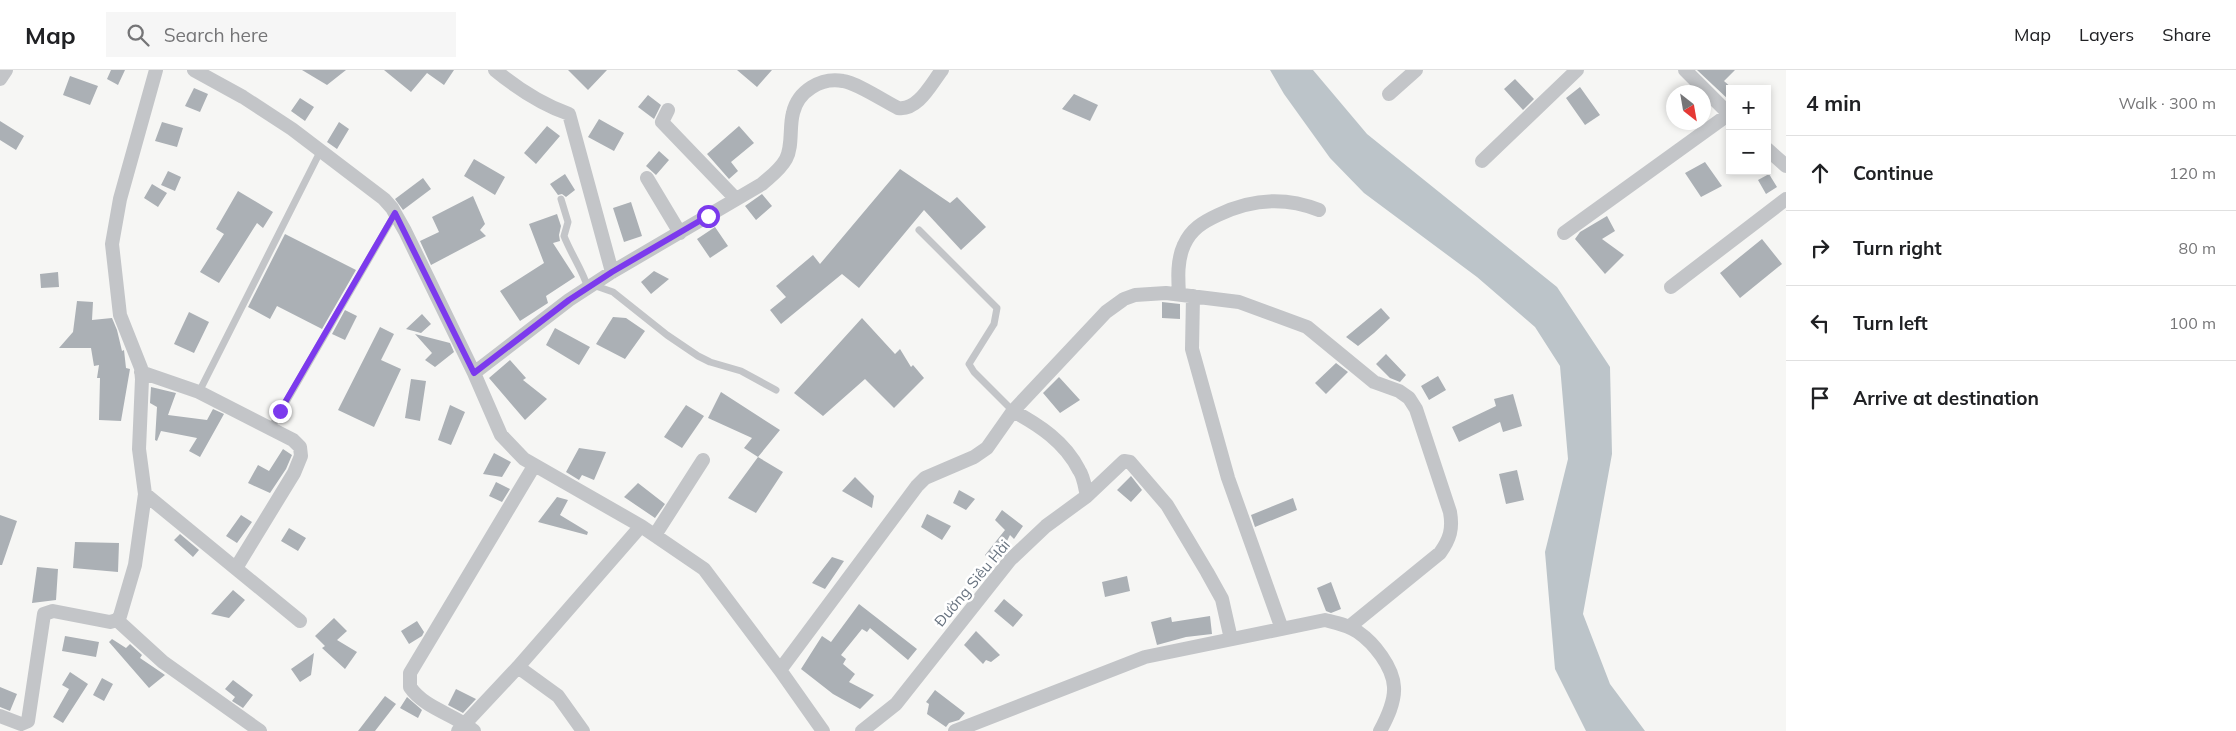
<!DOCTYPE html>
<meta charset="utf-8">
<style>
:root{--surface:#fff;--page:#f6f6f6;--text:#202124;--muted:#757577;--line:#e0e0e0}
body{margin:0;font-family:Mulish,sans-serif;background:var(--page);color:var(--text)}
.controls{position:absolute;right:15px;top:15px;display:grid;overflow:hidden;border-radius:0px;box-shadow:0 2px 8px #0003}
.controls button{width:45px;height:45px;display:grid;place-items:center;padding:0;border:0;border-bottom:1px solid var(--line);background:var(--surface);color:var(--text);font:25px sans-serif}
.compass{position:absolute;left:1666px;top:15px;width:45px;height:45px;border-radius:50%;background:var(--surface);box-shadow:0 2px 8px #0003;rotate:149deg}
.stop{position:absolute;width:15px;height:15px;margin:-11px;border:4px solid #7c3aed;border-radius:50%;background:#fff}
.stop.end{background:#7c3aed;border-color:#fff;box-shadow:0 1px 5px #0008}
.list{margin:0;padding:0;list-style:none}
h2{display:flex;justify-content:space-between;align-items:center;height:65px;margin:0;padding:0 20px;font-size:21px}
h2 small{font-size:16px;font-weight:400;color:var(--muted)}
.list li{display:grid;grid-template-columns:32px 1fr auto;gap:15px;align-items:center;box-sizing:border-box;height:75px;padding:0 20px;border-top:1px solid var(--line)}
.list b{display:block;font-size:19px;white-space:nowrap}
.list em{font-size:16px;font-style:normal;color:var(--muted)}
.icon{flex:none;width:28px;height:28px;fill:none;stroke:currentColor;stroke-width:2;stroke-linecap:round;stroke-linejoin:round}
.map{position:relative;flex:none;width:1786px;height:661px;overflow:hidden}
header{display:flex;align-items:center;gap:30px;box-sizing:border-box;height:70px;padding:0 25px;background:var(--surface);border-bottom:1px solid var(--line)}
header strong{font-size:24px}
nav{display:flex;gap:28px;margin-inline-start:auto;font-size:18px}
.search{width:350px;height:45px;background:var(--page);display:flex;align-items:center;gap:12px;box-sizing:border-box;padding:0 18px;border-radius:0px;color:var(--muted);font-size:19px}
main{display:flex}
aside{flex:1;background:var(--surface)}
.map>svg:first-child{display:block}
</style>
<header>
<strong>Map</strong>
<div class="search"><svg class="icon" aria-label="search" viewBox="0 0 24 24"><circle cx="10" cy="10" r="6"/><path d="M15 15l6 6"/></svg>Search here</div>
<nav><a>Map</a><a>Layers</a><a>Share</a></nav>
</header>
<main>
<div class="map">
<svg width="1786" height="661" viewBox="0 0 1786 661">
<rect width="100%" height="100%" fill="#f6f6f4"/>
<path fill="#bcc4c9" d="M1270,0H1313L1367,64L1557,217L1610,297L1612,384L1583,544L1610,614L1645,661H1586L1555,599L1545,482L1568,389L1560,296L1535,257L1477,207L1364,123L1330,88L1284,24Z"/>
<path fill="#abb0b5" d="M111,0H125L118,15L107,9Z
M302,0H346L327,15Z
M384,0H454L444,15L427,3L411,22Z
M568,0H607L588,20Z
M737,0H772L757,17Z
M1697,0H1735L1724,11L1733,19H1730V31Z
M70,6L98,16L90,35L63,25Z
M1515,9L1534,29L1523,40L1504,19Z
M1580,17L1600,45L1585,55L1566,28Z
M194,18L208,24L200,42L185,36Z
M1074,24L1098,35L1090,51L1062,39Z
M648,25L661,35L654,49L638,37Z
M300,28L314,37L305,51L291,41Z
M599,49L624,63L614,81L588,67Z
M0,51L24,66L16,80L0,70Z
M162,52L183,58L177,77L155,71Z
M339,52L349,59L337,79L327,72Z
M547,56L560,66L536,94L524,83Z
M739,56L754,73L731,92L738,101L729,109L707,84Z
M659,81L669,90L656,105L646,96Z
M474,89L505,107L495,125L464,106Z
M1705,92L1722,116L1701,127L1685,103Z
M900,99L950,133L957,127L986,157L961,180L924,140L859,218L842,204L781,254L770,240L786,227L776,216L813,185L820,194Z
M168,101L181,107L175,121L161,115Z
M565,104L575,120L566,127L562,124L558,125L550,114Z
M1769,104L1777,117L1766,124L1758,110Z
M423,108L431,119L403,140L395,129Z
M152,114L167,123L158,137L144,128Z
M238,121L273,142L263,158L257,153L219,213L200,202L224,164L216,159Z
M762,124L772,136L756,150L745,136Z
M473,126L485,154L480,160L486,166L431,195L420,171L439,162L432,147Z
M631,132L642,166L624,172L613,138Z
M557,144L561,156L559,165L560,171L553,173L575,207L546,226L548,233L520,251L500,221L544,193L529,154Z
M1607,146L1615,161L1602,169L1624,185L1605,204L1575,169L1580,162Z
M715,157L728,176L710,188L697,169Z
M285,164L356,200L322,259L277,236L270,249L248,237Z
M1762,169L1782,194L1740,228L1720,203Z
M654,201L669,209L651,224L641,212Z
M58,202L59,217L41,218L40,204Z
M77,231L93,232L92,250L112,248L117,260L122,281L124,280L126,298L130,299L121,351L99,350L100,308H97L99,295L94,296L91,278H59L73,262Z
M1162,232L1180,234V249L1162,248Z
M1381,238L1390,248L1374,263L1358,276L1346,267Z
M345,240L357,246L345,270L332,264Z
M189,242L209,252L194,283L174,274Z
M422,244L431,254L421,263L406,259Z
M613,247L626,248L645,261L625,289L596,274Z
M862,248L895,284L900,279L911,297L913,295L924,308L894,338L865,309L823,346L794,323Z
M380,257L394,264L381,290L401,299L374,357L338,340Z
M555,258L590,277L579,295L546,275Z
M415,264L450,273L454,282L435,297L425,290L432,283Z
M1386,284L1406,305L1400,312L1390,308L1376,294Z
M510,290L526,308L523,310L547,329L525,350L489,308Z
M1336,293L1348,302L1326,324L1315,313Z
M1438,306L1446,320L1429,330L1421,316Z
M1059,307L1080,330L1060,343L1043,323Z
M411,309L426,311L420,351L405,348Z
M151,317L176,323L168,345L207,350L213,339L224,344L200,387L189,381L197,368L161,361L157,371L155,370L157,337L150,333Z
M721,322L780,360L758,387L744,378L752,368L708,348Z
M1513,324L1522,356L1503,362L1500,352L1459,372L1452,357L1496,336L1494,329Z
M450,335L465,342L451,375L438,370Z
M686,335L704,346L682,378L664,367Z
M579,378L606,382L594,410L582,405L579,410L566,402Z
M283,379L292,385L286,399L270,423L248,413L258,395L269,401Z
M494,383L511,392L502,407L483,404Z
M758,387L783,402L756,443L728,428Z
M1517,400L1524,430L1506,434L1499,404Z
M1131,406L1142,420L1131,432L1117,420Z
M855,407L874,426L872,438L842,421Z
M496,412L510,419L502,432L489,426Z
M638,413L665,434L655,448L624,427Z
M959,420L975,429L966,440L953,433Z
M557,427L568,430L560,445L588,462L587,465L538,452Z
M1293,428L1297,440L1255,457L1251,445Z
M1002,440L1023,456L1014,469L1010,465L995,495L985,485L1005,460L995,450Z
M927,444L951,456L942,470L921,457Z
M0,445L17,451L2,495H0Z
M241,445L252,452L237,473L226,466Z
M289,458L306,468L298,481L281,471Z
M180,464L199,480L193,487L174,470Z
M75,472L119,473L118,502L73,498Z
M832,487L844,491L825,519L812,513Z
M37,497L58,499L56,530L32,533Z
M1127,506L1130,521L1105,527L1102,512Z
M1331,512L1341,539L1331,543L1326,541L1317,518Z
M233,520L245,530L229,548L211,544Z
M1004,529L1023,545L1013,557L994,541Z
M859,534L917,579L908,590L870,558L867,562L862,559L841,585L846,589L843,594L855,604L849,612L874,625L860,639L833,624L801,599L822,566L831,572Z
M1210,546L1212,564L1186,567L1157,575L1151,552L1171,547L1172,552Z
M334,548L347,561L337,570L357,582L345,599L322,578L325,576L315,566Z
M417,551L424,562L422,566L409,574L401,561Z
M976,561L1000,585L991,592L986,590L983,594L964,575Z
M65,566L99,572L96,587L62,581Z
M112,569L126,578L130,574L142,585L140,588L165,605L149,618L109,572Z
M314,583L311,605L300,612L291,599Z
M70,602L88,614L63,653L53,647L69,619L62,615Z
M102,608L113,614L104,631L93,625Z
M233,610L253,625L243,638L232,631L235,627L225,619Z
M0,617L17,624L10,641L0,637Z
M456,619L476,629L463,643L448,635Z
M935,620L965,643L959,650L949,653L946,657L927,644L929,634L926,632Z
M385,626L396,634L375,661H358Z
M407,627L422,640L418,648L400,638Z"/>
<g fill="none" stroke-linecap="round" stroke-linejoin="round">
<path stroke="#c3c5c8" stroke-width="7" d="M561,129L568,152L564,166C571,184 582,199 588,218
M919,160L997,238L994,254L969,294L974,302L1013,341
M593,215L613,222L667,265L698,286L710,292L741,301L776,320
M199,322L321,80
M271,358L395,144"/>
<path stroke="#c3c5c8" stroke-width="14" d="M194,0L243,27L292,59L384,129L392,138L405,161L474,303L501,365L524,389L641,456L704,499L780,600L823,661
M495,0C518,19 541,34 569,44L612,202
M1685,0L1730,45
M0,9L6,0
M1389,24L1416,0
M668,40L662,52L736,129
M1767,79L1786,96
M1482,91L1577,0
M647,108L680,163
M1564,163L1729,44
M1671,217L1786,129
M1179,224C1178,208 1177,190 1184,175C1191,159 1203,152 1218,145C1251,129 1284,126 1319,140
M1193,226L1192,279L1228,408L1282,559
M141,302L199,322L293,370L300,377L301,386L294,403L236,498
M474,303L569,230L612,202L762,114C771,106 780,100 786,89C793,76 789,57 793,43C798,21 821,7 843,11C855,12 886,32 898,38C918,41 931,14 942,0
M1013,341C1039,355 1065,372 1079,400C1084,407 1085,418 1087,426
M145,424L300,551
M655,465L703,390
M117,550L163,592L260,661
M518,597L558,626L583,661
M780,600L917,416L925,408L974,387L987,378L1013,341L1106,242L1124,229L1135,225L1166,223L1239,232L1307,257L1374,312L1399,321L1409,328L1416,339L1450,442C1453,459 1450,469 1440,483L1349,557
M0,646L21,654L28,651L44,544L53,541L110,552L117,550L120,546L135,495L145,424L139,379L142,309L141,298L120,245L112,174L120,129L156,0
M458,661L518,597L641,456
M474,661C455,644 425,639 410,617V603L534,396
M862,661L896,634L1010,490L1046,456L1087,426L1124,391L1130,392L1167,435L1207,502L1222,529L1231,569
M955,661L1145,587L1325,550C1337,553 1348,555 1358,562C1374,573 1393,597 1394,617C1395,632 1387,648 1380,661"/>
</g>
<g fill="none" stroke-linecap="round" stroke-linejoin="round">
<path stroke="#7c3aed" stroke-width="6" d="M280,341L395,143L474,303L569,230L612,202L708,146"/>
</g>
<g text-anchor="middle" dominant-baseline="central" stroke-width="5" stroke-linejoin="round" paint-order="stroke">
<g font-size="15" fill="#697481" stroke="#fff">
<text transform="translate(972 513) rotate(-50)">Đường Siêu Hài</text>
</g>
</g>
</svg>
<div class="controls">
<button>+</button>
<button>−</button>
</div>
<svg class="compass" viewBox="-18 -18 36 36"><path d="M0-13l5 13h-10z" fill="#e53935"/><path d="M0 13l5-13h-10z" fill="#757577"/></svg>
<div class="stop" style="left:708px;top:146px"></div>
<div class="stop end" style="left:280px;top:341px"></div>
</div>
<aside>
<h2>4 min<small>Walk · 300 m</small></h2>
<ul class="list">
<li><svg class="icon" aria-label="ahead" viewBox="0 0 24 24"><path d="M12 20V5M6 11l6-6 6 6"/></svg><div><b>Continue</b></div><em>120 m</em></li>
<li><svg class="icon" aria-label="right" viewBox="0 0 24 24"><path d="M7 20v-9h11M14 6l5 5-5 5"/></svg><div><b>Turn right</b></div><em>80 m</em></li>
<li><svg class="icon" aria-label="left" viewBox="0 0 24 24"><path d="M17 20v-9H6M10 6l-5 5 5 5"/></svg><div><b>Turn left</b></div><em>100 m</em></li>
<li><svg class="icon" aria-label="arrive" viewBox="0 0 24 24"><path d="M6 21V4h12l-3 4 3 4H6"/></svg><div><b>Arrive at destination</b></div></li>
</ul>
</aside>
</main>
